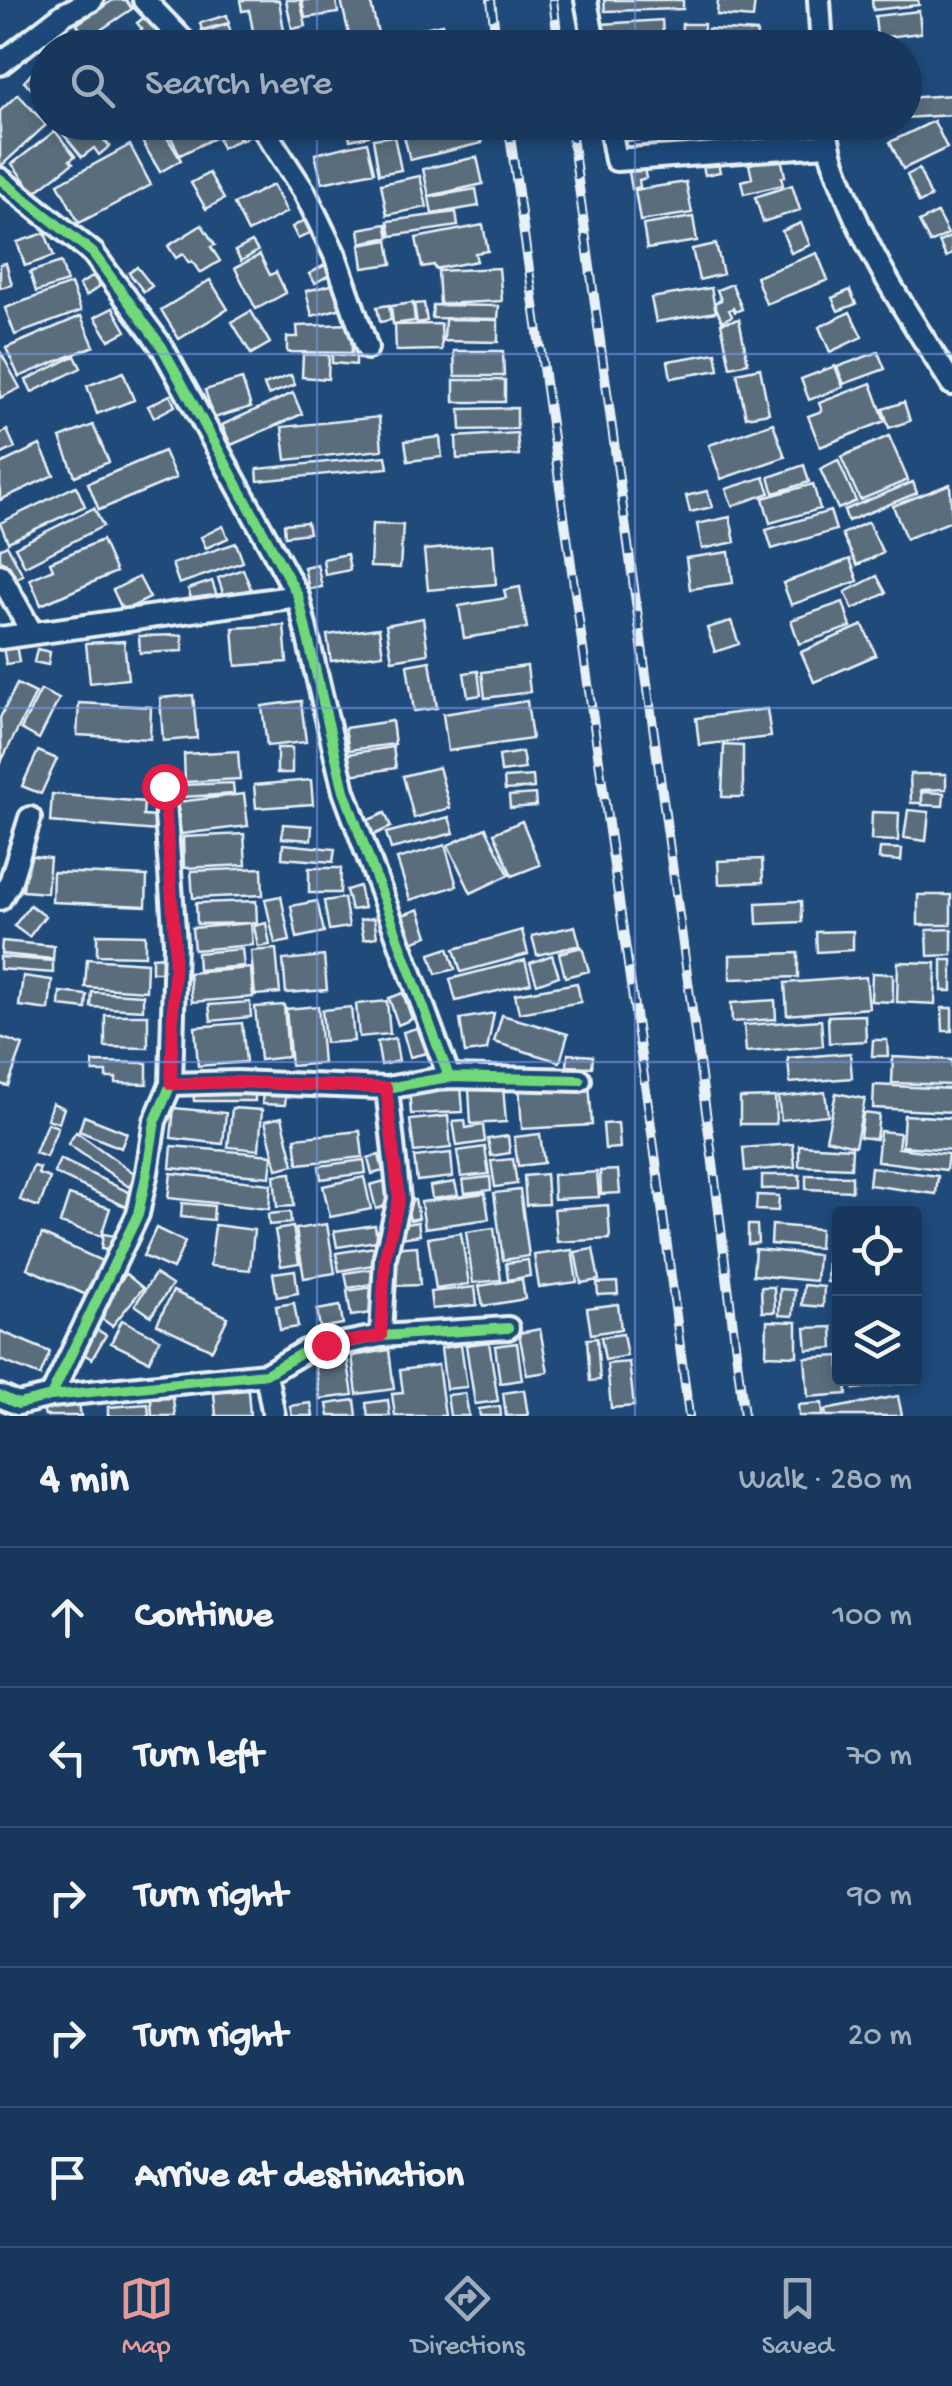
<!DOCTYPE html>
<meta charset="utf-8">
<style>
:root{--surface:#17385c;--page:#203f62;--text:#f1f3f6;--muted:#9eacbb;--line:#365272;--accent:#e69b98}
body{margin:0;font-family:"Gochi Hand",sans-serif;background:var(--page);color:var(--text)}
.controls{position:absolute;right:30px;bottom:30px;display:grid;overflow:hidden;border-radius:10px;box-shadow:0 5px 15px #0003}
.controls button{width:90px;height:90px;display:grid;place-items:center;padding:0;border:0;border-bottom:2px solid var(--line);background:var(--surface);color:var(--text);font:50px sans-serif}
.stop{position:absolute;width:30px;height:30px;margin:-22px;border:8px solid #e11d48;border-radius:50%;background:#fff}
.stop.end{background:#e11d48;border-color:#fff;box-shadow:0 2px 10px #0008}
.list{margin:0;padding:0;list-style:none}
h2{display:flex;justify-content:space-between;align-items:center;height:130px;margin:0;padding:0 40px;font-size:42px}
h2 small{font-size:32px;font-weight:400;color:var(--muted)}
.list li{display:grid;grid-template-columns:65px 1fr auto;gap:30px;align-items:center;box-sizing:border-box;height:140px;padding:0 40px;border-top:2px solid var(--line)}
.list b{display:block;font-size:38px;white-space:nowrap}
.list em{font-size:32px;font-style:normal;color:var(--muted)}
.icon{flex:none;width:55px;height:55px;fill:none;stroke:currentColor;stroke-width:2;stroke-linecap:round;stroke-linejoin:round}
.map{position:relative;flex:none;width:952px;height:1416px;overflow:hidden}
.search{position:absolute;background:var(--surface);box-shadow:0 5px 15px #0003;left:30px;right:30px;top:30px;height:110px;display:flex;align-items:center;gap:25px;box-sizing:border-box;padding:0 35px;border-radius:55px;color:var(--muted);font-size:38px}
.sheet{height:830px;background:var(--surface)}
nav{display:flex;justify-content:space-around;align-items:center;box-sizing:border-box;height:140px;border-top:2px solid var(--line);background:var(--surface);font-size:28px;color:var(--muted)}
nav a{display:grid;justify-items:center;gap:5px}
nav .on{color:var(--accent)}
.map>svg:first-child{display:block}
</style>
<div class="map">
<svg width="952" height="1416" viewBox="0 0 952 1416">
<rect width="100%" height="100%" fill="#1f4a7a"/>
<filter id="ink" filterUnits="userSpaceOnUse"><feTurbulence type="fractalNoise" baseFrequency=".01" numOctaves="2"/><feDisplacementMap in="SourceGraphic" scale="20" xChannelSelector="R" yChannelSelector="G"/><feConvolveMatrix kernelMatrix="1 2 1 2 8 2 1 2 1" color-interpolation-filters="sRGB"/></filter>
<g filter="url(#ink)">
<path fill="#5a6d7c" stroke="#e8f1f8" stroke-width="2.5" d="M113,0H126L132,9L87,39L77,24Z
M240,0H279L284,31L254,36L249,10L242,11Z
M286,0H300L306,26L292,29Z
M302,0H336L338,13L305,18Z
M341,0H370L378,33L350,39Z
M604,0H683V9L605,11Z
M718,0H755L753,18L717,15Z
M872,0H918L919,5L873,10Z
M919,11L921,33L877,38L875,16Z
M227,15L229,23L202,30L200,23Z
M146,16L162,36L151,45L140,31L142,29L137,23Z
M662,20L664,48H604L602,24Z
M228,24L236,46L206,48L201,32Z
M442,24L447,48H390L387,36Z
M682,24H704L703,48H681Z
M708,29L757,32L756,48H707Z
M70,32L76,43L84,38L90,48H53L51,44Z
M168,35L176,48H147Z
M309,38L311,48H265L264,46Z
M41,63L48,69V104L24,82Z
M18,94L46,125L0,167V111Z
M952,95V115L904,118V98Z
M934,121L947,148L903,169L890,142Z
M67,122H108L115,131L104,140L110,146L99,155L94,148L82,157L59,129Z
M110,122H143L127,139Z
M172,122H232L234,128L180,155L165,126Z
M250,122L256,132L242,140L236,130Z
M347,122H367L369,136L350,140Z
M441,122H477L482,143L410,160L403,132Z
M617,122H663V139L618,141Z
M696,122H759L760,134L697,136Z
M160,126L181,160L160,172L140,138Z
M235,130L239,140L222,148L218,138Z
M55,131L75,156L70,160L73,163L34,193L12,164Z
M394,136L401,170L379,174L373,139Z
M367,142L374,172L322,183L315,154Z
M130,145L151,185L79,223L58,184Z
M477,157L483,184L429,196L423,169Z
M781,157L785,176L781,177L783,185L744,194L741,181L752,178L749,164Z
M717,158L720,172L705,175L702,161Z
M644,169L646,178L639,180L640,187L632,189L629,172Z
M919,169L931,197L919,203L907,175Z
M209,173L224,199L206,209L191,183Z
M420,176L427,207L387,215L381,184Z
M686,182L692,213L640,221L635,190Z
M273,185L287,212L248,232L234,204Z
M792,185L800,210L763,222L755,197Z
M476,189L479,206L432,214L429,197Z
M456,212L458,226L391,236L388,221Z
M937,213L948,234L930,243L919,222Z
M313,216L319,228L298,239L292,227Z
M693,217L697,241L647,249L643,225Z
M801,223L810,245L791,253L782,231Z
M386,224L389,237L361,243L359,229Z
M202,225L215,245L211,247L220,261L200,273L192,261L189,263L183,254L176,258L168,246Z
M483,225L488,251L475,253L477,261L435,269L434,265L422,267L416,238Z
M45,233L54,256L25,266L17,242Z
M952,236V254L946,257L939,242Z
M388,240L392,264L363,268L360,245Z
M252,242L258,251L241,261L235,251Z
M716,244L723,274L699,280L692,249Z
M817,253L828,280L766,304L756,277Z
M260,255L270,275L276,272L286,293L256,309L235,268Z
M332,261L338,270L315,283L309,274Z
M61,262L67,282L36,292L30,272Z
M6,263L12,285L0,288V264Z
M137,267L152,286L144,292L129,273Z
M499,268L502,301L440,304L438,271Z
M93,276L100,286L86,296L79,285Z
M210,280L228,309L179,339L161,310Z
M71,284L81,311L15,335L5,308Z
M335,284L342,308L312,316L306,291Z
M732,284L742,309L735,312L733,308L729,310L732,316L722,321L714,303L721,300L717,290Z
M711,288L716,312L656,322L651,298Z
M850,290L856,304L838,311L832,298Z
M413,303L415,321L393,324L391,306Z
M424,303L427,321L417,323L414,304Z
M389,305L391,320L380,322L377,307Z
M433,305L499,306L498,319L432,318Z
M113,308L126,331L109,340L95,317Z
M251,311L270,343L251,354L232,322Z
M850,312L862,337L830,352L819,327Z
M81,316L94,346L19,377L6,348Z
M445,319L498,320V342L444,341Z
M739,319L748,363L730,367L721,323Z
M351,324L352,353L287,352V337H298L297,326Z
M441,324L442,350L396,351L395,325Z
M0,351L20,388L0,398Z
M454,351H503L504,376H455Z
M878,352L885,369L844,384L837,367Z
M716,353L719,370L671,378L668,361Z
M303,354L329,355L328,379L302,377Z
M332,354L356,356V365L332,363Z
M75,356L81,368L32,392L26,380Z
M835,366L843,387L809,400L801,379Z
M760,368L769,413L746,417L737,373Z
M123,372L134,400L97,414L87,386Z
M291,375L295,385L268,395L264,385Z
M242,379L251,407L214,418L205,390Z
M454,380H505V402H454Z
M871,383L885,421L820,447L808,416L822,411L819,403Z
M293,393L302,414L231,445L222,425Z
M170,395L175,406L154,417L148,406Z
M904,402L910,421L889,428L883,409Z
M517,408V429L461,430L460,409Z
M379,417L382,450L286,460L282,427Z
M773,423L785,457L721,479L709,445Z
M93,425L109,462L75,476L60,438Z
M7,430L15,448L0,455V434Z
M517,433L519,455L457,459L456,437Z
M889,436L908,480L860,500L841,457Z
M440,437L442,457L408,461L405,441Z
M40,445L54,475L0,500V464Z
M164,451L176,478L99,510L88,483Z
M386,456L388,468L258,481L257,469Z
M838,460L856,501L838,509L820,469Z
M804,465L809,482L774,493L769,477Z
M764,477L770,493L732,506L726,489Z
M913,482L917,493L848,521L844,510Z
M813,484L820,509L770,523L763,498Z
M950,484L952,521L906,539L893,506Z
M76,486L85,506L8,542L0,523Z
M707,491L712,507L690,512L686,496Z
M94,508L103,526L25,566L15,547Z
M830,511L836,530L772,549L766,530Z
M730,517L735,542L702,549L697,524Z
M307,522L309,533L285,536L284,524Z
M868,522L883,553L857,565L842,534Z
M372,524L403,525L400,568L370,567Z
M223,526L228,538L206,548L201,537Z
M102,540L116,572L41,605L30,579L53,569L50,562Z
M236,543L243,562L179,584L172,564Z
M493,544L496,584L428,590L424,550Z
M7,545L23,575L12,581L0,558V549Z
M729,552L733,583L690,589L686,558Z
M347,554L350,570L325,575L323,559Z
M850,559L858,581L791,605L783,583Z
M317,564L322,587L309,589L304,567Z
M243,569L251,589L225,599L218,578Z
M877,576L886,593L853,609L845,592Z
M139,577L150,598L123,611L113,590Z
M212,581L217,596L193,604L188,589Z
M520,587L527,628L464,638L459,606L506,598L504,590Z
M843,602L851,627L799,644L791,620Z
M423,618L428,654L392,660L386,625Z
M731,621L739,644L715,652L707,628Z
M284,625L287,662L236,666L233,628Z
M863,625L876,655L814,682L801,652Z
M379,628L383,654L331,661L327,635Z
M182,635L183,651L140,653L139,636Z
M124,641L128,679L90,683L86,643Z
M16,644L19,662L6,664L3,647Z
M37,649L50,652L48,665L34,662Z
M430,661L437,708L414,711L407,665Z
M527,666L530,692L485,698L482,672Z
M478,671L481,695L468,697L464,673Z
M17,684L36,693L2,760L0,718Z
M41,690L59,699L39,739L21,729Z
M193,695L197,738L163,741L160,698Z
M301,701L306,742L267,746L262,706Z
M527,701L532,739L448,751L443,714Z
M79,703L151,707L150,739L77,735Z
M767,709L771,737L699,745L696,718Z
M392,721L395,744L349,750L345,728Z
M724,745L743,746V797H722Z
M393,747L396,768L350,775L347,754Z
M277,748H292V773H277Z
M38,751L57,759L41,794L22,786Z
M238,751L240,779L185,782L184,754Z
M522,752L525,769L501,772L499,756Z
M439,767L450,808L414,818L403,776Z
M910,774H946V789L921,790L922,803H911Z
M533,776L534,788L505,790L504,778Z
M311,780L313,804L256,808L254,785Z
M233,783L234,794L182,797L181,785Z
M922,792L944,793L943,806L922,805Z
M52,794L144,802L143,816L158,817L157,831L50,822Z
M244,794L248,826L181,834L177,802Z
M535,794L536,806L510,808L509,796Z
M908,810L929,812L926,841L904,838Z
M872,812L899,813L898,841L871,840Z
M385,813L391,827L373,835L366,821Z
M449,817L454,833L391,849L386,833Z
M522,821L540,865L512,876L494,833Z
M283,824L312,826L311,840L282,838Z
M486,828L509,875L471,893L448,845Z
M244,834L246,865L184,868L183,837Z
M283,844L335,849L333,862L282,858Z
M445,845L457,886L410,900L397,859Z
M880,848L902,849L901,861L879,859Z
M26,855L50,858L47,893L23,891Z
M762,859L763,882L719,884L718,861Z
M262,868L263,895L193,898L191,871Z
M309,868H341L340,893H309Z
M53,872L147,876L146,906L52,902Z
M359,886L364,908L351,910L346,890Z
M918,895H951V925H918Z
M281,896L290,941L275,944L265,899Z
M344,898L349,927L329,930L324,901Z
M256,901L257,923L197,924L196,903Z
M317,901L324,932L297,938L291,906Z
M801,901L802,922L757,924L756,903Z
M30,905L45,916L29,937L14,926Z
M419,909L428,936L406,944L397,917Z
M374,918L377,937L364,939L360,920Z
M251,923L253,945L194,950L192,928Z
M266,923L270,945L258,947L254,926Z
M575,926L580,945L537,955L532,936Z
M952,929V955L928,956L927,930Z
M522,930L528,954L461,972L454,949Z
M853,931V950L817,952L816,932Z
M97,934L145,935V956L97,955Z
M2,941L54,946L53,959L1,954Z
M582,947L589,971L565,977L559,953Z
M448,948L455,969L436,974L430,954Z
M242,949L244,966L198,970L197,953Z
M276,949L280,993L255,995L251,951Z
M798,953V977L730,979V955Z
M552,955L559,976L537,984L530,963Z
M165,956V972H152V957Z
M324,956L327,990L286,993L283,960Z
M0,957L53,961V973L0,969Z
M87,959L147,963L146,991L85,987Z
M525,960L531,983L456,1001L450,979Z
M942,960H952V991H942Z
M898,962L936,963L935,1004L897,1002Z
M251,968L253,997L192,1002L189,973Z
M872,973L893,974V1002L871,1001Z
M23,976L52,980L49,1010L19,1006Z
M866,977L869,1008L787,1015L785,983Z
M577,983L581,1002L519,1013L515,994Z
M60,992L87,995L86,1009L59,1006Z
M92,992L143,995V1010L91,1007Z
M403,993L412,1019L398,1025L389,998Z
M775,1000L776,1019L732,1022L731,1003Z
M387,1001L390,1034L359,1037L356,1004Z
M250,1002L251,1017L211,1021L209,1005Z
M284,1005L288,1057L260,1060L255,1007Z
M318,1006L323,1063L291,1066L286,1009Z
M351,1007L354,1041L325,1043L322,1010Z
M942,1008H952V1031H943Z
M494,1013L487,1050L465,1053L460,1019Z
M105,1015H148V1048L105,1047Z
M502,1015L568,1034L560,1062L494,1042Z
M865,1015L866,1041L829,1043L828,1016Z
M821,1020L823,1046L746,1052L744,1025Z
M242,1023L246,1062L198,1066L195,1027Z
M420,1027L427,1053L410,1057L403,1032Z
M0,1037L23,1045L8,1086L0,1084Z
M395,1038L399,1061L381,1065L377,1042Z
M873,1040H887L888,1056H872Z
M850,1053L852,1078L790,1083L788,1058Z
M568,1054L593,1056L592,1067L567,1066Z
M893,1057L952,1060V1085L892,1083Z
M93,1062L147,1063V1084L116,1083V1078H106V1072H93Z
M589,1081L592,1125L522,1129L519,1085Z
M461,1085L463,1112L411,1114L409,1088Z
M874,1085L952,1089V1112L873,1108Z
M503,1087L506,1122L471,1124L469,1089Z
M193,1088L255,1089V1101H194Z
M263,1089L286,1091L285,1105L262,1104Z
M825,1092L828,1115L781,1120L778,1097Z
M836,1093L865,1099L855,1146L826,1139Z
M775,1097L776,1124H740V1098Z
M52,1103L64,1108L59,1123L47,1119Z
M174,1108L226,1113L223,1144L171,1138Z
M232,1108L262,1110L259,1150L228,1147Z
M863,1113L879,1115L876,1139L860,1137Z
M904,1115L952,1118V1150L902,1146Z
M84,1116L127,1133L121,1148L79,1131Z
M448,1116L451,1148L414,1152L410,1120Z
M282,1117L294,1165L277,1169L265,1121Z
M465,1120L466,1128L483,1125L485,1142L457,1146L453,1121Z
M47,1123L58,1127L46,1157L35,1153Z
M618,1123L620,1148L605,1149L603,1124Z
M360,1131L363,1157L298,1164L295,1138Z
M880,1131L900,1133L898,1148L948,1154L946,1170L877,1161Z
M76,1132L137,1175L129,1187L68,1144Z
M540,1134L544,1163L518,1166L514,1137Z
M508,1136L510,1153L491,1156L488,1139Z
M793,1144L795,1167L745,1171L743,1148Z
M799,1145L852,1148L851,1168L799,1166Z
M172,1146L272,1155L270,1177L170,1168Z
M485,1147L489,1174L461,1177L457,1151Z
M451,1153L453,1177L417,1181L414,1157Z
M379,1155L383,1171L372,1174L368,1158Z
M60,1159L139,1197L133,1210L54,1173Z
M513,1159L517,1184L495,1187L491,1161Z
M364,1160L366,1173L321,1179L319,1166Z
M33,1166L40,1168L38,1174L50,1178L39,1207L20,1200Z
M871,1167L938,1176L936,1194L869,1185Z
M618,1170L620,1193L601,1194L600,1171Z
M597,1172L599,1197L554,1199L553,1175Z
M171,1173L271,1184L269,1209L168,1198Z
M291,1173L294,1206L277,1207L274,1175Z
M546,1174L548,1204L526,1205L524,1176Z
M762,1175H800V1188L762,1189Z
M806,1175L852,1176V1191L806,1189Z
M364,1177L371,1209L330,1217L323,1186Z
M490,1177L491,1190L465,1193L463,1180Z
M385,1181L391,1204L376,1209L370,1185Z
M455,1182L458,1195L432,1199L430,1186Z
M520,1190L529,1256L503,1260L494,1193Z
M485,1193L489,1219L425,1228L421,1202Z
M69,1195L110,1208L101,1236L60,1223Z
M757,1195L779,1196L778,1211L756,1210Z
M415,1200L419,1218L410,1220L406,1201Z
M182,1203L214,1206L213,1220L181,1217Z
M608,1205L610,1239L557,1242L554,1209Z
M290,1212L291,1223L269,1225L268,1214Z
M418,1222L420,1235L401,1238L399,1225Z
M327,1224L335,1273L304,1278L296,1229Z
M215,1225L254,1230L250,1270L210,1266Z
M375,1225L377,1241L337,1247L334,1231Z
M748,1225H757L758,1243L748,1244Z
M772,1225L820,1229L819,1248L771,1244Z
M293,1227L299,1263L281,1266L275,1230Z
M156,1228L185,1242L173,1269L143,1256Z
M494,1228L501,1280L473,1283L466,1232Z
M829,1230L840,1231V1282H827Z
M461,1233L469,1284L436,1289L428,1238Z
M42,1234L111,1265L95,1299L27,1268Z
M103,1234L115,1236L112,1251L101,1249Z
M417,1246L420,1285L393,1286L390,1248Z
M914,1246H920L917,1287H914Z
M375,1247L378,1264L339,1271L336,1253Z
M593,1249L599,1280L581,1283L575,1252Z
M755,1249L818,1255L816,1281L753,1275Z
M572,1250L577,1282L539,1287L534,1255Z
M528,1260L530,1276L508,1280L506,1263Z
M377,1268L379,1283L348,1288L345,1273Z
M295,1270L298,1293L277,1297L273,1273Z
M126,1274L143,1288L112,1326L94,1313Z
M155,1274L172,1285L151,1316L135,1305Z
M522,1279L525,1299L483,1306L479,1286Z
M617,1282L618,1294L598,1295L597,1283Z
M804,1285L824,1287L823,1307L802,1305Z
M374,1287L378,1312L351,1316L347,1291Z
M475,1287L477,1305L432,1309L430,1292Z
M761,1287H774L775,1312H762Z
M780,1289L795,1290L793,1316L779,1315Z
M173,1291L228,1317L212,1350L157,1324Z
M294,1303L298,1327L280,1330L276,1306Z
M618,1304L621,1329L591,1334L587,1308Z
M340,1306L343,1324L320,1328L317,1310Z
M122,1320L160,1339L149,1361L111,1343Z
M767,1321L797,1322V1356L766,1355Z
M832,1327L833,1348L807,1350L805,1328Z
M96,1329L106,1335L92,1359L82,1353Z
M540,1329L548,1372L527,1375L519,1333Z
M0,1331L50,1352L40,1376L0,1360Z
M623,1334L627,1356L605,1360L601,1337Z
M597,1338L600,1380L590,1381L587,1339Z
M489,1342L498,1401L475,1404L466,1345Z
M517,1343L522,1380L500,1383L495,1346Z
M461,1345L467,1387L446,1389L441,1348Z
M389,1350L394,1389L357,1394L352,1356Z
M840,1356V1378H846L847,1394L808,1397L805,1358Z
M347,1357L353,1395L320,1399L315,1365L332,1363L331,1359Z
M629,1362L634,1406L611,1408L607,1364Z
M438,1365L445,1416H395L392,1394L403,1393L400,1370Z
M853,1378H901L902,1383L854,1389Z
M248,1390L250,1416H216L214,1393Z
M524,1390L528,1415L506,1416L503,1393Z
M465,1393L469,1416H450L447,1395Z
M898,1396L902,1416H826L825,1410Z
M173,1398L175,1416H152L151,1399Z
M355,1400L357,1416H329L327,1404Z
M388,1400L390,1416H368L366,1403Z
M311,1403L313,1416H292L290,1406Z
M822,1403L823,1416H799L798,1405Z
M79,1404L81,1416H45L43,1410Z
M148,1404L149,1416H108V1407Z
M500,1406L501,1416H480L479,1409Z"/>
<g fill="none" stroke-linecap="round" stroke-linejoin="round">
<g stroke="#e8f1f8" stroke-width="28">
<path id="street" d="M144,0L190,48
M586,0L595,48
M819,0L822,48
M0,64L64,14L92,0
M259,122L305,193L335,255L367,348
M609,122L616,160L827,145
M826,122C827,148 835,166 844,189C870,260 912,320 952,384
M0,179L93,253L162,347L298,596L344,791L449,1077
M0,575L32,633
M0,638L298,596
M164,786L175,943L171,1084
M0,899L10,883L30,818
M381,1336L385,1257L399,1199L387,1088
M266,1374L274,1416
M0,1396L18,1404L51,1396L266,1374L305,1351L381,1336L508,1328
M51,1396L138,1214L147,1172L155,1121L171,1084L237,1082L387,1088L449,1077L580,1080"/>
</g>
<use href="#street" stroke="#1f4a7a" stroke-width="20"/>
<g stroke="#e8f1f8" stroke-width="10">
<path id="rail" d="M491,0L497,48
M553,0L559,48
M508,122L656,1161L689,1416
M570,122L713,1163L744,1416"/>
</g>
<use href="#rail" stroke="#1f4a7a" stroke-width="6" stroke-dasharray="19" stroke-linecap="butt"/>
<g stroke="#1f4a7a" stroke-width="16">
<path id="cycleway" d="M0,179L93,253L162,347L298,596L344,791L449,1077
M0,1396L18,1404L51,1396L266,1374L305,1351L381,1336L508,1328
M51,1396L138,1214L147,1172L155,1121L171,1084L237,1082L387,1088L449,1077L580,1080"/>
</g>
<use href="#cycleway" stroke="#71d979" stroke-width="10"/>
</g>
</g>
<g fill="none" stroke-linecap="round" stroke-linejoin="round" filter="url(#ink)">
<path stroke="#e11d48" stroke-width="12" d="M164,786L175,943L171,1084L237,1082L386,1088L399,1199L385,1257L381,1336L326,1345"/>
</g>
<path fill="none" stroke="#7897e6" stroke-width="2.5" stroke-opacity="0.55" d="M317,0V48M635,0V48M317,122V1416M635,122V1416M0,354H952M0,708H952M0,1062H952"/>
</svg>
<div class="controls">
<button><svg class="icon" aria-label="locate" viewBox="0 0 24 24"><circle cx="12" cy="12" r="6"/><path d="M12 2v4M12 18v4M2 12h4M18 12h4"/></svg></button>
<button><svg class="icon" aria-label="layers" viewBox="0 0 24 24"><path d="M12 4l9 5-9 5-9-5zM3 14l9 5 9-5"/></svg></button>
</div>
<div class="stop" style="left:164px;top:786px"></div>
<div class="stop end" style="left:326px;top:1345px"></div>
<div class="search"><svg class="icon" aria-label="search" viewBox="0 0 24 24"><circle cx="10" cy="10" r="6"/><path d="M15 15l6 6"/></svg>Search here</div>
</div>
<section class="sheet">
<h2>4 min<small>Walk · 280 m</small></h2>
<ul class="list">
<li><svg class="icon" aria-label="ahead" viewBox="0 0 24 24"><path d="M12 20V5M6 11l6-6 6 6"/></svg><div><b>Continue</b></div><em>100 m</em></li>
<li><svg class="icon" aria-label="left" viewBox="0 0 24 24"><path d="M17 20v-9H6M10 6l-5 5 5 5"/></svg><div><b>Turn left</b></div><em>70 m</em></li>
<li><svg class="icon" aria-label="right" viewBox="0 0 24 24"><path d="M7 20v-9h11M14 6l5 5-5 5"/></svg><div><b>Turn right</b></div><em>90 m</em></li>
<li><svg class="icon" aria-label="right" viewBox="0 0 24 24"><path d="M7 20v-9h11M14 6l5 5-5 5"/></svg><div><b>Turn right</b></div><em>20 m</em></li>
<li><svg class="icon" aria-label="arrive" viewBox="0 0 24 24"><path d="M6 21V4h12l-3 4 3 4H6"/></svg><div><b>Arrive at destination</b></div></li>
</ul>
</section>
<nav>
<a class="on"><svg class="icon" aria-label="map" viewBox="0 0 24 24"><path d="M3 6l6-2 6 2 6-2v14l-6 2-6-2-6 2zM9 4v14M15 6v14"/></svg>Map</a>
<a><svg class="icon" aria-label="directions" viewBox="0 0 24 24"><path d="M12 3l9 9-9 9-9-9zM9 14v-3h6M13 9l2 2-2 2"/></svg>Directions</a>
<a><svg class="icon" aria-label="saved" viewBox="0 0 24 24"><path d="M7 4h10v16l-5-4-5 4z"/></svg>Saved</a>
</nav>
